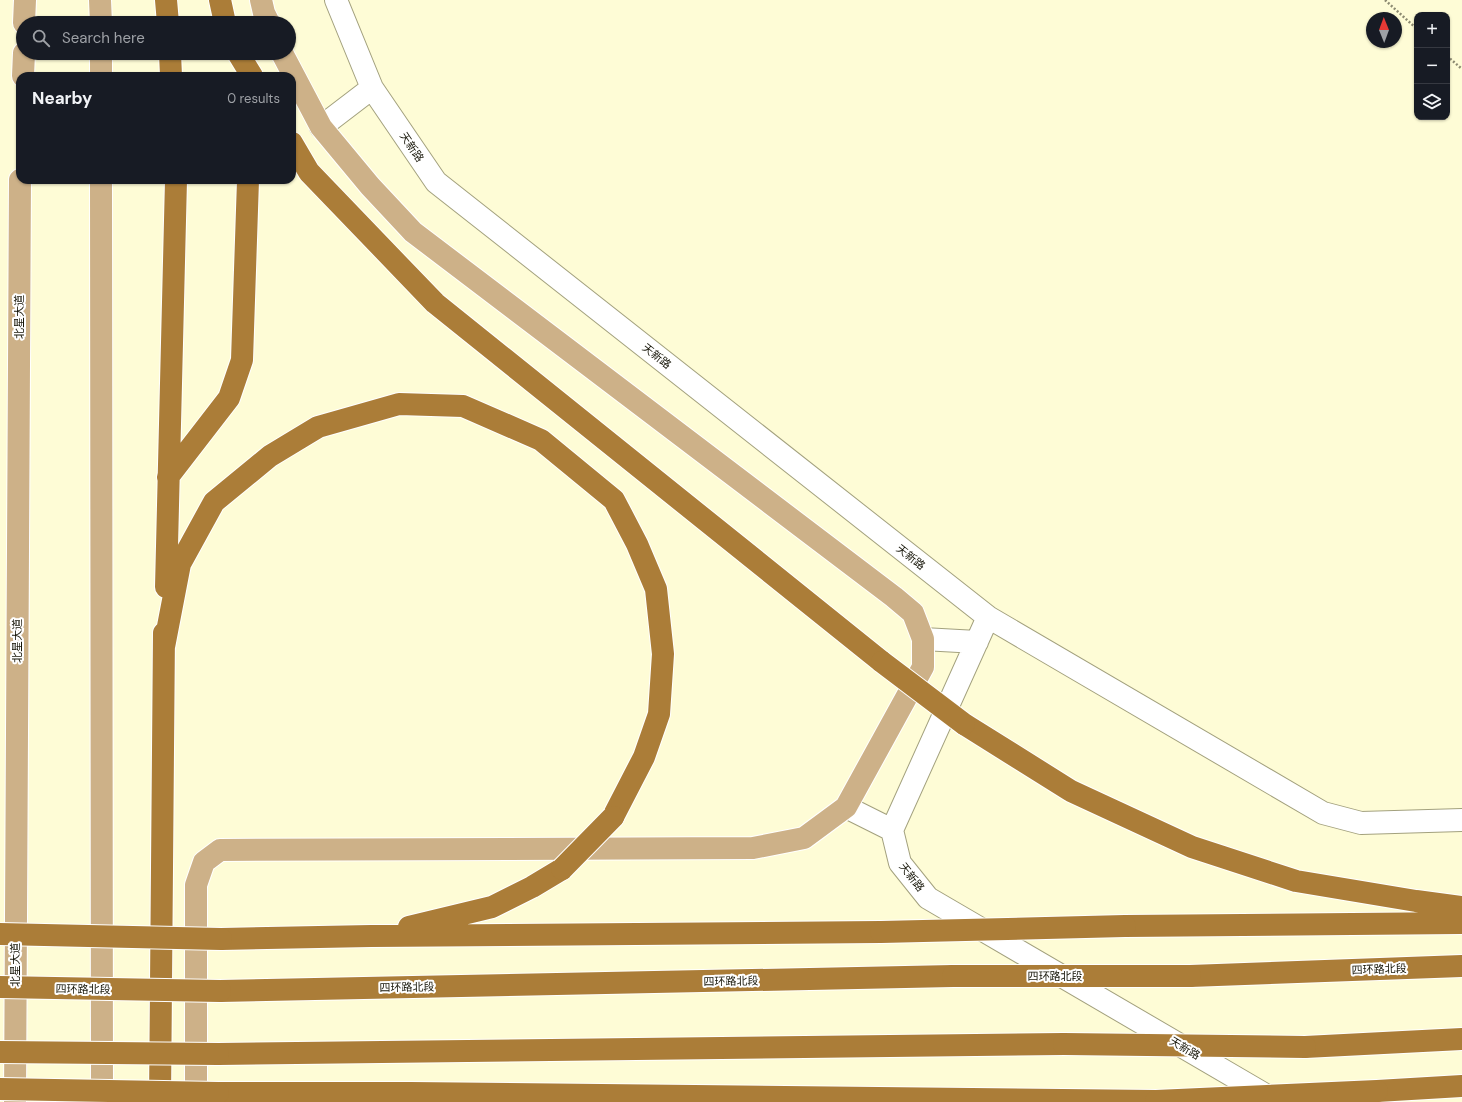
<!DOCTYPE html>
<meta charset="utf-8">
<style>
:root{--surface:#171b24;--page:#20242c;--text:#f1f3f6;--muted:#9ea1a6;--line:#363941}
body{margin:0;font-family:"DM Sans","Noto Sans SC",sans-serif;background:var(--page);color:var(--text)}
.controls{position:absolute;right:12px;top:12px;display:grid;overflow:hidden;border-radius:8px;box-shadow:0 1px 3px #0004}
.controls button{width:36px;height:36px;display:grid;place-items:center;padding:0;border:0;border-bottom:1px solid var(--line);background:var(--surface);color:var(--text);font:20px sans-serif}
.compass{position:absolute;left:1366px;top:12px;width:36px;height:36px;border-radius:50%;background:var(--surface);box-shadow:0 1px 3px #0004;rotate:359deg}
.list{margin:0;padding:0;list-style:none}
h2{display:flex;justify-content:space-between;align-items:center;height:52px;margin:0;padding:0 16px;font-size:17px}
h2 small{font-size:13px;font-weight:400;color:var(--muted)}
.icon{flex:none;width:22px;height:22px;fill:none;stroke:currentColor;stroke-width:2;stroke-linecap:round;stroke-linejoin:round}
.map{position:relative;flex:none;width:1462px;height:1102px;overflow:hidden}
.search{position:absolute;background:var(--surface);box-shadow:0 1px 3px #0004;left:16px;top:16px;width:280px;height:44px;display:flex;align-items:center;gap:10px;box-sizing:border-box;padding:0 14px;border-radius:22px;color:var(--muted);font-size:15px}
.panel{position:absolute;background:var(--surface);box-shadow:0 1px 3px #0004;left:16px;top:72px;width:280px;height:112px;border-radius:12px}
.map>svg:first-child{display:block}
</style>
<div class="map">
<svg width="1462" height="1102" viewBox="0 0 1462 1102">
<rect width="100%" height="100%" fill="#fefcd6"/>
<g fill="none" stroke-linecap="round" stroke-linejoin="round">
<g stroke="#a3a17e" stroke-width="24">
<path id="minor" d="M336,0L372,88L436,182L988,617L892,830L900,863L928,898L1274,1100
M321,127L372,88
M988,617L1323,813L1361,823L1462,820
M923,639L977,642
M846,807L892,830"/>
</g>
<g stroke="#fff" stroke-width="24">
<path id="major" d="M100,0L101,23
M261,0L264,13L269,23
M24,23L25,0
M101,53V76
M23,76L24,53
M101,180L102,1102
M15,1102L20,180
M196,1102V885L204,862L220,850L753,848L804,838L846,807L923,667V639L913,613L894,597L413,232L370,186L321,127L282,53"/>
</g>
<g stroke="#fff" stroke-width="24">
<path id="highway" d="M166,0L168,23
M220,0L225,23
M170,53L171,76
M238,53L252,76
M292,143L309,172L435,303L882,662
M168,477L229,398L242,360L248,180
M166,587L176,180
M164,647L180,564L214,502L270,456L318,427L399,404L463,406L541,440L614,500L637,544L656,589L663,654L659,714L644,757L613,817
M964,724L1071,791L1192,847L1296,881L1416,901L1462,907
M1125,926L1462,923
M409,927L492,907L532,887L562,869
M221,939L371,936L881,932
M1190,976L1462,966
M220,991L953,976
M1305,1047L1462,1039
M218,1054L1064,1044
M218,1093H411L1156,1101
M1359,1098L1377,1091L1462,1086
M160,1102L164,633"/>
</g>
<path stroke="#8d8b72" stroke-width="2.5" stroke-dasharray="2 2" stroke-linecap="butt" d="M1385,0L1417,29
M1447,56L1462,69"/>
<use href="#minor" stroke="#fff" stroke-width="22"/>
<use href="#major" stroke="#cdb188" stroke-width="22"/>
<use href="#highway" stroke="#ab7d38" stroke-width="22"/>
<g stroke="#fff" stroke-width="24" stroke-linecap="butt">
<path id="highway-bridge" d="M882,662L964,724
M562,869L613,817
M881,932L1125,926
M0,934L221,939
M953,976H1190
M0,987L220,991
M1064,1044L1305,1047
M0,1052L218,1054
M0,1089L218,1093
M1156,1101L1377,1091"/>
</g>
<use href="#highway-bridge" stroke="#ab7d38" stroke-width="22"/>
</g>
<g text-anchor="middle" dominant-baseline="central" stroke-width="4" stroke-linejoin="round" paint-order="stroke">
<g font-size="11" fill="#161508" stroke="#fff">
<text transform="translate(412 147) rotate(56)">天新路</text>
<text transform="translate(19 317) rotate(-90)">北星大道</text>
<text transform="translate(657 356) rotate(38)">天新路</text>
<text transform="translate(911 557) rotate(38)">天新路</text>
<text transform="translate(17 641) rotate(-90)">北星大道</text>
<text transform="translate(912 877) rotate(52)">天新路</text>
<text transform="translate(15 965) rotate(-90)">北星大道</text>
<text transform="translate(1379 969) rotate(-2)">四环路北段</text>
<text x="1055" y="976">四环路北段</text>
<text transform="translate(731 981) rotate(-1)">四环路北段</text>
<text transform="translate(407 987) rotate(-1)">四环路北段</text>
<text transform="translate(83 989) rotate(1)">四环路北段</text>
<text transform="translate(1185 1048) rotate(30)">天新路</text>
</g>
</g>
</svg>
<div class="controls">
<button>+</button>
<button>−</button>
<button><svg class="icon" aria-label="layers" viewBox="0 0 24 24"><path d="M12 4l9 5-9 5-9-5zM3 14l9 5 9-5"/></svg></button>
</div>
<svg class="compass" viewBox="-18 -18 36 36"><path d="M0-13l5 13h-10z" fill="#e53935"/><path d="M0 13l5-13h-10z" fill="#9ea1a6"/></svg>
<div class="search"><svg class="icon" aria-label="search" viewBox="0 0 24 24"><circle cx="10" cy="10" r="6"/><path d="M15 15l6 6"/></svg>Search here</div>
<section class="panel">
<h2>Nearby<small>0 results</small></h2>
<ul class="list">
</ul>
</section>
</div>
